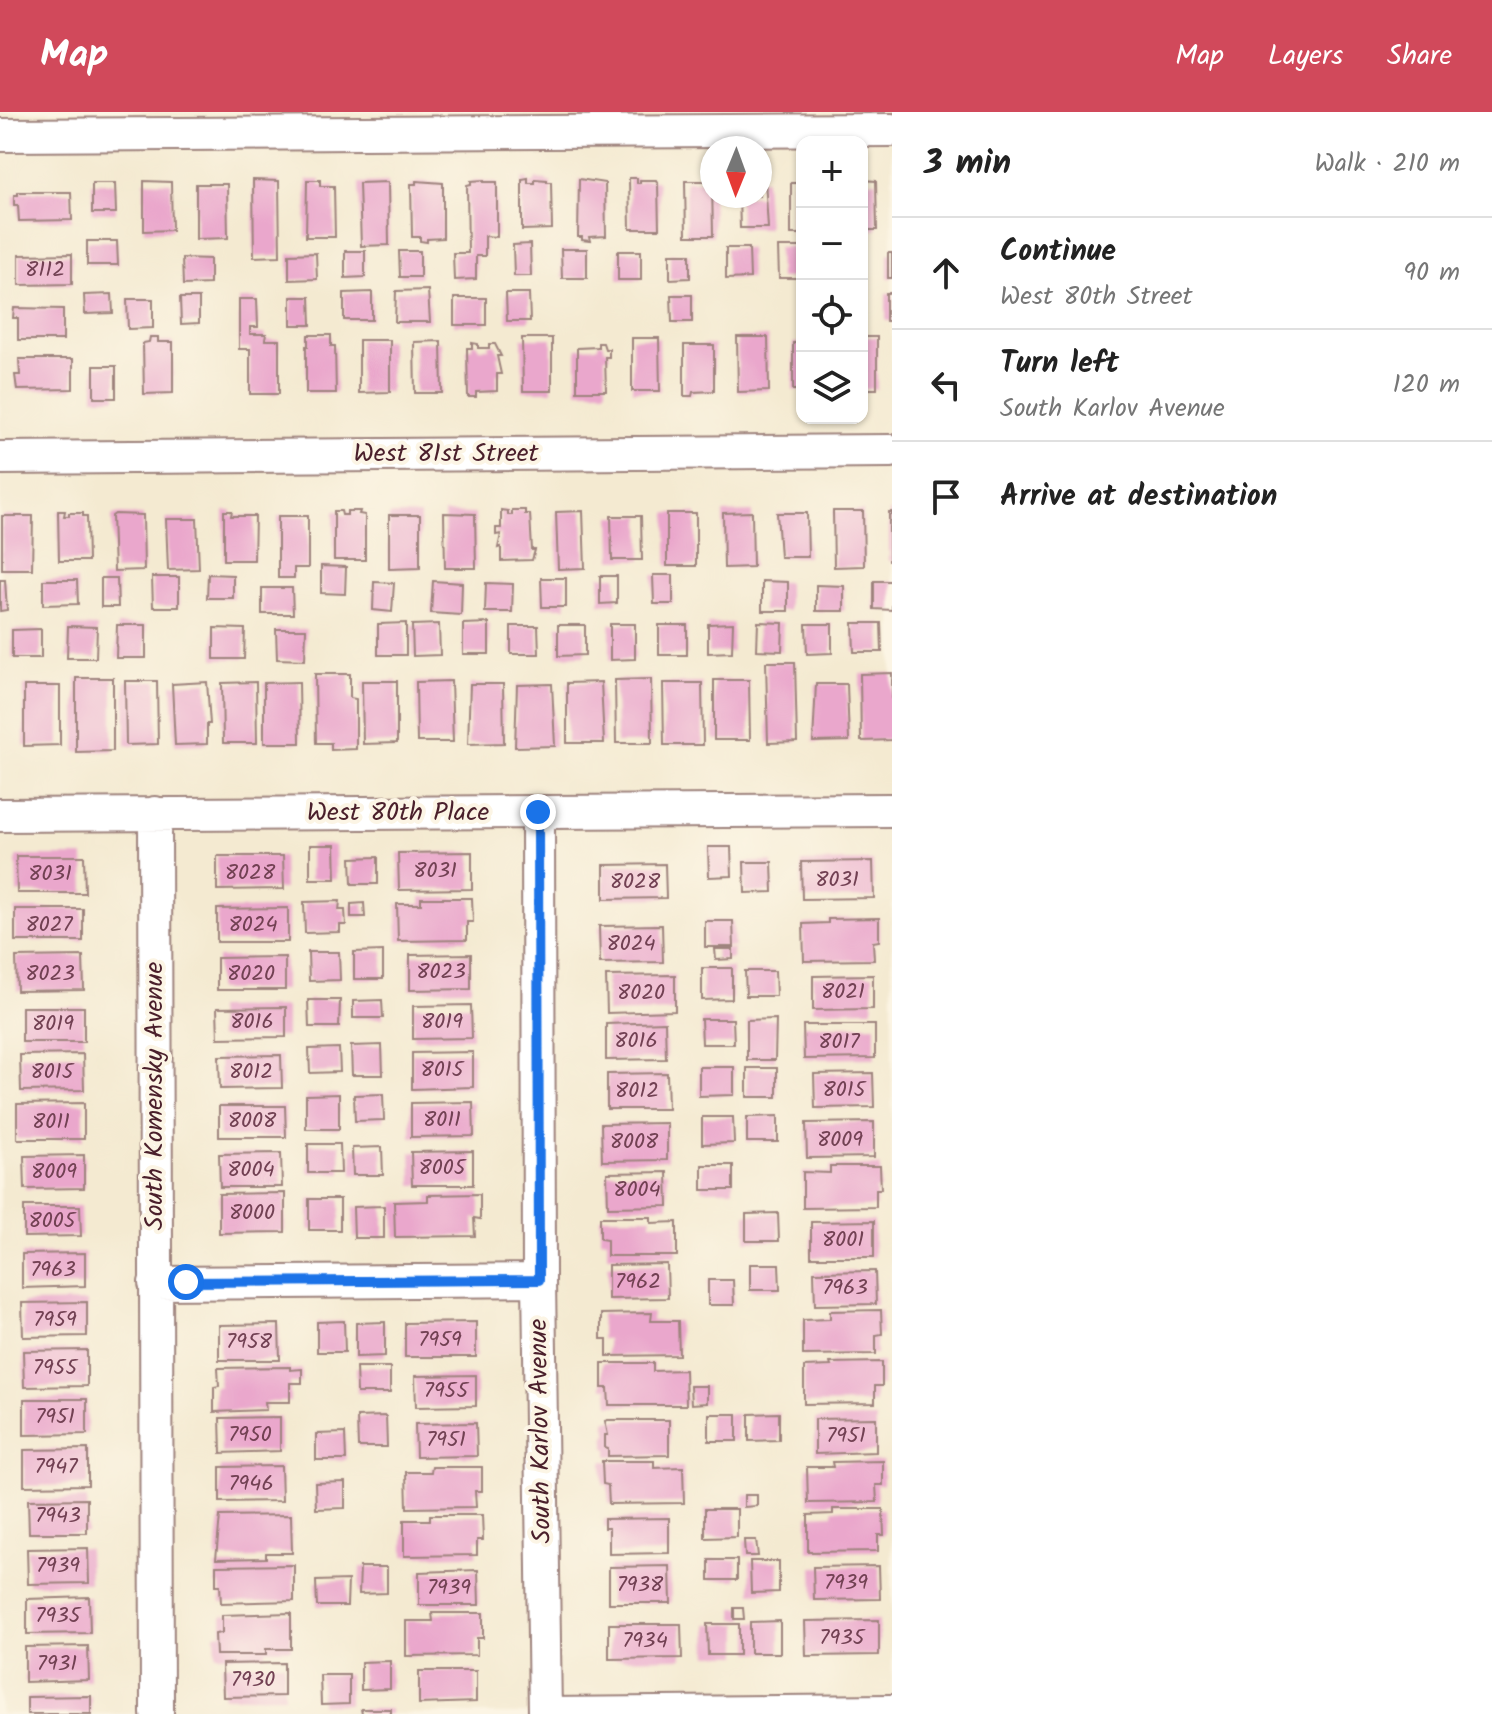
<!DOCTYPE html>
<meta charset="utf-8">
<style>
:root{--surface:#fff;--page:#f6f6f6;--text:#222;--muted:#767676;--line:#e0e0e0;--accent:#d1495b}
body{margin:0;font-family:Kalam,sans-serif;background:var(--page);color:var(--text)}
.controls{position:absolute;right:24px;top:24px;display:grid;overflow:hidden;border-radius:16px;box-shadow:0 2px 6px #0004}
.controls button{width:72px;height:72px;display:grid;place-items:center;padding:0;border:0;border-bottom:2px solid var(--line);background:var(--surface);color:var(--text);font:40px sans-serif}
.compass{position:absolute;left:700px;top:24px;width:72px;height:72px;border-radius:50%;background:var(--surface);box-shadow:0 2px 6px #0004;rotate:181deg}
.stop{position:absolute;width:24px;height:24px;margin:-18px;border:6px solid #1a73e8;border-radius:50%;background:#fff}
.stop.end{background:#1a73e8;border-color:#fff;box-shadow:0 2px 8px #0008}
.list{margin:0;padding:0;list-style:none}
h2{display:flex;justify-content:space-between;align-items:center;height:104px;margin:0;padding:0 32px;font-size:34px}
h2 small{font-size:26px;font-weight:400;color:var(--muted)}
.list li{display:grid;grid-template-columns:52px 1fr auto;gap:24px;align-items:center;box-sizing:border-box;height:112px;padding:0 32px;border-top:2px solid var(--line)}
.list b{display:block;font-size:30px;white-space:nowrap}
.list p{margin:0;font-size:26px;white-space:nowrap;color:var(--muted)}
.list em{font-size:26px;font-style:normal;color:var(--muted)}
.icon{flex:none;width:44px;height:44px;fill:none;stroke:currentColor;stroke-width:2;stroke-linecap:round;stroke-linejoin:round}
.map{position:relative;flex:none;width:892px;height:1602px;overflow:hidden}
header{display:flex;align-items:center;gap:48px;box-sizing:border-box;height:112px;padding:0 40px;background:var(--accent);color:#fff}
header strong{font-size:38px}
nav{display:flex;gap:44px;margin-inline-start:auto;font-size:28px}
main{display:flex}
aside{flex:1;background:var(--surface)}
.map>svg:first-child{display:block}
</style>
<header>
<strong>Map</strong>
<nav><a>Map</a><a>Layers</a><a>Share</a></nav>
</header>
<main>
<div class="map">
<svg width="892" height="1602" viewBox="0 0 892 1602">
<rect width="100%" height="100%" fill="#fcf5e5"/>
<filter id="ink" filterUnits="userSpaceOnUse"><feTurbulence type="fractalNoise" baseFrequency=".0125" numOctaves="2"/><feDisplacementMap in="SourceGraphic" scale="16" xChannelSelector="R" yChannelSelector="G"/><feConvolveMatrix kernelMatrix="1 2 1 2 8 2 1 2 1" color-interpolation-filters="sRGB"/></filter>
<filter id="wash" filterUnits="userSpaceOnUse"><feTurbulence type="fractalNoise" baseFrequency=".006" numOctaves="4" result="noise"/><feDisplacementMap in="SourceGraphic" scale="32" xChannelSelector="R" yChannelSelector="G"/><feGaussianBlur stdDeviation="1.8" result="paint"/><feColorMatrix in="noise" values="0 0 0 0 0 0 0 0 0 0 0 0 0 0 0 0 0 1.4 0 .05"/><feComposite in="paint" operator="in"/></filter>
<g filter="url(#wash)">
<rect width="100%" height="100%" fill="#f4ead1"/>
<g id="blocks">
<path fill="#eaa7cc" d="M528,66V71H535V67L547,68V70H551L552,117L522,118V67Z
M629,66H637V71H640V68H656L658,72L659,117H630Z
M579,67L605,71L606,124L589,125L590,129L582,128V125H578Z
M765,67L768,116H740L739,84H760V68Z
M253,68L279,69L280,144L254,145Z
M307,68H320V74H334L335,125H306Z
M484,68V70H497V125L485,124V144H476V167L454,168L453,141H468L467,73L471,72V69Z
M862,68L876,69L877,118H862Z
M144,69L171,70L172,118L144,119Z
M416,69L443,71V126L427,127V130L420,129V125H412L411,72H416Z
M685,69H712L713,124H686Z
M388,70L389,133L361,134L359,71Z
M92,71H115L116,101H92Z
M791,71H802V122H791Z
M196,72H227L228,126L196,127Z
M18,80H71L72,108L19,109L18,93H14V83H18Z
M87,129H117L118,153H87Z
M530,132L531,164H514L513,133Z
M778,135H802V166H779Z
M726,136H749L750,166L726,167Z
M561,137H587V166H562Z
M345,139H365V165L345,166Z
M399,139H420V165H400Z
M618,139H641V168H618Z
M316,141L317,167L289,168V142Z
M888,141H892V166H888Z
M72,142V172L19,173V143Z
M670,142H690V166L670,167Z
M182,146L210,147V172L183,173Z
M428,178L430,210H395L396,179Z
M372,180V208H344V181Z
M506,181H529L530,209H507Z
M886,181H892V209H886Z
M112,182L113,201L85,202L84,183Z
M671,183H692V210H672Z
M291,185H310L311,213H291Z
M180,186H199V211L181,212Z
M454,186H486V213H454Z
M127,187H153V216L128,217Z
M239,187H257L258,215H250V222H266L265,228H279V282H250V237H239Z
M14,196L63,197V228H18V206H13Z
M308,223H331V234H335L336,281H306V234H308Z
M150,225H158V230H173V281L144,282L143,231L149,230Z
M737,225H768L769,279L738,280Z
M862,225H877V277H862Z
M522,226H552V279H523Z
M632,226H659L660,279H632Z
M359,228H390V280L359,281Z
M441,229L442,281H415L414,230Z
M472,231L478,232V236H489V232H495L501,244H497L501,262H497V279L476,280V285H468L467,236H472Z
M598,231H603L605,237H609V245H605L606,279H577V236L598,235Z
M793,231H802V278H793Z
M684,233H714V279L693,280L692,284H684Z
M19,247H73V277L17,278L15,263H20Z
M94,254H116V286H94Z
M501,398L508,399V403H512V398H525V402H530L532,438H535L532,448L501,449V435L498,436L501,422L496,423V416H501Z
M58,399H65L64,404H69V401H83V404H87L88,449H59Z
M224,399H232L231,404H255L254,448H224Z
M334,399H341L342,403H347V399H360L359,402L365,403V448H334Z
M583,399L585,456L558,457L556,400Z
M833,399H863L864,454L834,455Z
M752,400L753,455L724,456L723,401Z
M889,400H892V449H889Z
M444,401L475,402L476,456H445Z
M667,401H696V454H667Z
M777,401H807L808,445H780Z
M115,402L143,403L144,458L114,459L112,404Z
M389,403H420V456L389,457Z
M2,404H33L32,457H2Z
M278,404H308V456H294V466H278Z
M611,404H641L642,448H612Z
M166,407H197L199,457L168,458Z
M321,454L346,455L345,482L321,481Z
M208,462L233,463V486H207Z
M653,463H673V492H654Z
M600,464H617V491L600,492Z
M152,465H179V495H153Z
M101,466H117L118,495H101Z
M541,466H566V495H542Z
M0,468H5L7,498L0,499Z
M43,468H77L78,492L43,493Z
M433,469L462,471L461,503L431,501Z
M762,469L788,470V499H762Z
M874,469H892V498L874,497Z
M374,470L394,471L392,500L373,498Z
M486,471L513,472L512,500H485Z
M816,473L844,474V499H816Z
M262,476H292L293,502H262Z
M758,510L783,511L782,539L757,538Z
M406,511V543H378V512Z
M489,511V542H463V512Z
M733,511L732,540L708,541V512Z
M853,511H881L882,540H854Z
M439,512L440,543L413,544L412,513Z
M610,512H635V547L610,548Z
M806,512H832V541L807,542Z
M117,513H146V546H116Z
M558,513H585V543L558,544Z
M659,513H687V543H659Z
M68,514L97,515L96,546H67Z
M511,514H538L539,542H511Z
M214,516L245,517L244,547H214Z
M41,517V546H12V518Z
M276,517H306L305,548L277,547Z
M766,550H795L797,630L768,631Z
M892,561V628L861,629L860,562Z
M315,562H350V586L356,587V637L331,638V631H316Z
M76,566H113V639L76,640Z
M651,567L652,631H616L615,568Z
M714,568H749L750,628H714Z
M125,569H157L158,632L126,633Z
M362,569H397V631L363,632Z
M451,569L453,630H417L416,570Z
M207,570L210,612H207V632L175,633L172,572Z
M256,570L257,631H223L222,571Z
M299,570L300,631H264V571Z
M601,570L604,631H567V571Z
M663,571H702L703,633H664Z
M470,572H503L504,631L468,632Z
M552,572L555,634L515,635L517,573Z
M816,572H847L849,629L813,630Z
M24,574H60V633L24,634Z
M310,733H335L336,767H310Z
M708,735H731L732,764L709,765Z
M472,740V777L399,778L398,741Z
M16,744H84L85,781H17Z
M217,744H283L284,777L217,778Z
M378,745V772H352L351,746Z
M873,749L874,786L802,787L801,750Z
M744,750H772L773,780L745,781Z
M665,752L666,786L604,787V753Z
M421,786H472L473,810H467V828L398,829L397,792H421Z
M340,789L339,798H345L346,813H340V820L305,821L304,790Z
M364,791L365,805H351V792Z
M288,796V830H217V797Z
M15,797H83V829H15Z
M879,806V829L873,830L874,848L804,849L803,812L828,811V807Z
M705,809H733L734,835H705Z
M662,813L663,850L600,851L599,814Z
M715,837H733V847L716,848Z
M383,839V867H354V840Z
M308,840H339L340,868L309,869Z
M471,842V877L410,878V843Z
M83,844L84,878L17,879L16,845Z
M285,845V878H217V846Z
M702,856H732V887L702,888Z
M745,859H775L776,884H746Z
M675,863V899L607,901L606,864Z
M873,863V897L813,898V864Z
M308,888H340L339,915H309Z
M382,888L383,906H353V889Z
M471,893L472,926L413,927V894Z
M22,895H84V930H22Z
M286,895V925L218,926L217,896Z
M701,907H733L734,932H702Z
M776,907L775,948H747V908Z
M665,910L666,947L606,948V912Z
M803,913H875V946L804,947Z
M382,933L383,963H352L351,934Z
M339,936L340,960L310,961L309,937Z
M473,940V975L412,977V941Z
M83,942L84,978L21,979L20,943Z
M281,943L282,976L220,977L219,944Z
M699,955H734V983L699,984Z
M747,956H777V985H747Z
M667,961L668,997H607V962Z
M873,961L874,995L815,996L814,962Z
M339,982V1017H306V983Z
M383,982L384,1008L355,1009L354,983Z
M473,990L474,1024L411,1025V991Z
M84,991V1027H17V992Z
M219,994H285L286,1025H219Z
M778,1004V1030H747V1005Z
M702,1005H733L734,1031L702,1032Z
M874,1010V1045L807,1046L806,1011Z
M667,1011V1048L602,1049L601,1012Z
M308,1032H340L341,1061H308Z
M382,1035L383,1063H353L352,1036Z
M473,1039V1073H412L411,1040Z
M281,1041L282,1075H220L219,1042Z
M84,1043V1076L25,1077L24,1044Z
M702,1053H733V1078H702Z
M830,1054H880L881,1077H876V1095L803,1096V1060L830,1061Z
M667,1060L668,1094L608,1095L607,1061Z
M285,1081V1120L219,1121V1082Z
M480,1082V1107L474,1106L475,1124L395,1125L394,1090L428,1089V1083Z
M309,1087H340V1118H309Z
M24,1094H80L81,1124L24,1125Z
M384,1094V1126H354L353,1095Z
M778,1101L779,1129H746V1102Z
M600,1105H651V1111L677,1110V1144H607V1128L600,1127Z
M874,1109V1145H811V1110Z
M85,1141V1174L22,1176V1142Z
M667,1152L668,1186L608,1187V1153Z
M750,1152H779L780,1178H750Z
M875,1159L876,1192L815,1193L814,1160Z
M708,1168H733L734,1193H708Z
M87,1190V1224L23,1225L22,1191Z
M881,1198L882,1222L876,1223V1242L803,1243V1208L830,1207V1199Z
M652,1201L651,1209H678L679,1243L607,1244V1227H601V1202Z
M344,1209L345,1240H317V1210Z
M385,1210V1244L356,1245V1211Z
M476,1210V1245H405V1211Z
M279,1212L280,1248H219V1213Z
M87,1238V1274L24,1275L23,1239Z
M882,1250V1274H875V1291L804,1292V1255L831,1254L830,1251Z
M602,1251H653V1259L685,1258L686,1293H609L608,1276H602Z
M290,1255V1258L302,1257V1271H290V1290H265L266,1298L214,1300V1275L219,1274L218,1256Z
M356,1255H390V1281H357Z
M476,1263V1294L416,1295L415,1264Z
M690,1274H707V1291L691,1292Z
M24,1287H87V1322L24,1323Z
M779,1301V1328L749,1329V1302Z
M709,1302H737V1329H709Z
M386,1304L387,1335H358L357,1305Z
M280,1305V1339L221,1341L220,1306Z
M876,1306V1340L815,1342V1307Z
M608,1308H669V1343L608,1344V1337L605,1336V1323H608L605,1309Z
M476,1311L477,1344L416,1345L415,1312Z
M345,1321L346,1348H316V1322Z
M88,1337V1373L24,1374V1338Z
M602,1349H654V1356L683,1355L684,1391L609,1392L608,1373L603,1372Z
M883,1349V1373H876L877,1390L808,1391L807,1355H833L832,1350Z
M281,1354L282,1389L220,1390V1355Z
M432,1355H482V1379H475L476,1395L407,1396L406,1360H431Z
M345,1370V1396L316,1397L315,1371Z
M744,1383H757V1394L744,1395Z
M87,1387V1421H29L28,1388Z
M705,1397H737V1425L705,1426Z
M833,1397H883L884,1423H878V1439L808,1440V1403L833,1402Z
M291,1403L292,1441H266V1446L216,1447L220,1404Z
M430,1403H482L483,1428H477V1443L404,1444V1408H430Z
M669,1406V1441L609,1442V1416H604V1407Z
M744,1428H756L758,1444H745Z
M88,1436L89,1471L28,1472L27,1437Z
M709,1448H737V1468H709Z
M750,1449H779V1480L751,1481Z
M294,1453V1489L221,1491L220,1473H216V1454Z
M670,1454L671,1491H609V1455Z
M879,1454L880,1487L814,1488L813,1455Z
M360,1455H387V1481L359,1482Z
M478,1458L479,1493H419V1460Z
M348,1468L347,1494H317L316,1469Z
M89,1485L90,1521L27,1522V1487Z
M734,1496H743L744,1507H734Z
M291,1501V1537H266V1543H216L215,1522L222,1521V1503Z
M432,1501H483V1526H477V1543L406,1544V1509H433Z
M879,1508V1543L806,1544L805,1509Z
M780,1509V1541H750V1510Z
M609,1512H681L682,1546L609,1547Z
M707,1512H739V1543H708Z
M88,1534L89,1568L25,1570V1535Z
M390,1549V1577L361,1578V1550Z
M284,1551V1584L223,1585L222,1552Z
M419,1559H476V1590L419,1592Z
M320,1563H349V1592L321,1593Z
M91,1584V1602H27V1585Z
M361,1597H391V1602H362Z"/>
</g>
</g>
<g filter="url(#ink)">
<use href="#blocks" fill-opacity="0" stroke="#9f847e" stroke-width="2"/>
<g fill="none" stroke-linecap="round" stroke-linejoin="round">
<g stroke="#9f847e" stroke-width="36">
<path id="street" d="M0,23L892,18
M0,346L892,339
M538,700L539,1168L545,1602L892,1599
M155,701L157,1602
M0,703L892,698
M155,1171L539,1168"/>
</g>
<use href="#street" stroke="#fff" stroke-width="32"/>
</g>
</g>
<g fill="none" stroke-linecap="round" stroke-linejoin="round" filter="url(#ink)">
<path stroke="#1a73e8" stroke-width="10" d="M186,1170L539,1168L538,700"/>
</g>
<g text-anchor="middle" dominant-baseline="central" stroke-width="8" stroke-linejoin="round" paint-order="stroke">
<g font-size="22" fill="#724153">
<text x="45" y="158">8112</text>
<text x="435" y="759">8031</text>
<text x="250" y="761">8028</text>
<text x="50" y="762">8031</text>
<text x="837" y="768">8031</text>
<text x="635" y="770">8028</text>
<text x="49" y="813">8027</text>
<text x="253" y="813">8024</text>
<text x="631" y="832">8024</text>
<text x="441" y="860">8023</text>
<text x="50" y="862">8023</text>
<text x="251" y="862">8020</text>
<text x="843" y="880">8021</text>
<text x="641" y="881">8020</text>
<text x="252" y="910">8016</text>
<text x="442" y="910">8019</text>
<text x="53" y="912">8019</text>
<text x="636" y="929">8016</text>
<text x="839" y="930">8017</text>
<text x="442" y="958">8015</text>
<text x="52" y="960">8015</text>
<text x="251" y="960">8012</text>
<text x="844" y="978">8015</text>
<text x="637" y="979">8012</text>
<text x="442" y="1008">8011</text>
<text x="252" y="1009">8008</text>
<text x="51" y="1010">8011</text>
<text x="840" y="1028">8009</text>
<text x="634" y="1030">8008</text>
<text x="442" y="1056">8005</text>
<text x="251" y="1058">8004</text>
<text x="54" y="1060">8009</text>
<text x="637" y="1078">8004</text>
<text x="252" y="1101">8000</text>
<text x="52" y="1109">8005</text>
<text x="843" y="1128">8001</text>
<text x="53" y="1158">7963</text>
<text x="638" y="1170">7962</text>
<text x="845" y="1176">7963</text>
<text x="55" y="1208">7959</text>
<text x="440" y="1228">7959</text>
<text x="249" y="1230">7958</text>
<text x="55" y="1256">7955</text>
<text x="446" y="1279">7955</text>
<text x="55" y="1305">7951</text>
<text x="250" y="1323">7950</text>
<text x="846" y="1324">7951</text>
<text x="446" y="1328">7951</text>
<text x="56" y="1355">7947</text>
<text x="251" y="1372">7946</text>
<text x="58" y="1404">7943</text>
<text x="58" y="1454">7939</text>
<text x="846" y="1471">7939</text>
<text x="640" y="1473">7938</text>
<text x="449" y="1476">7939</text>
<text x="58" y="1504">7935</text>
<text x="842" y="1526">7935</text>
<text x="645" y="1529">7934</text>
<text x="57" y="1552">7931</text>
<text x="253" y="1568">7930</text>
</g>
<g font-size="26" fill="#4a1f2b" stroke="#fcf5e5">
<text x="446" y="342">West 81st Street</text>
<text x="398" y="701">West 80th Place</text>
<text transform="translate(155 984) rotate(-90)">South Komensky Avenue</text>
<text transform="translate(541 1319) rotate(-91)">South Karlov Avenue</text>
</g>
</g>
</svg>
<div class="controls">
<button>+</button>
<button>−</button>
<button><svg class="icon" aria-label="locate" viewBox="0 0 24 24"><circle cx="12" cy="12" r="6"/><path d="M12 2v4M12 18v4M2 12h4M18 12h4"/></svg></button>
<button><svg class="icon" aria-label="layers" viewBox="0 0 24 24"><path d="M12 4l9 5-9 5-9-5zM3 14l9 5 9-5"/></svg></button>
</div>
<svg class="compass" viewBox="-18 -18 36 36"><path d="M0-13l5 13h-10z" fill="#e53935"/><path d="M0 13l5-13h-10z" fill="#767676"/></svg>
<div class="stop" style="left:186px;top:1170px"></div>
<div class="stop end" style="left:538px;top:700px"></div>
</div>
<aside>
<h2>3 min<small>Walk · 210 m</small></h2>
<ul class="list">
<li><svg class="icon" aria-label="ahead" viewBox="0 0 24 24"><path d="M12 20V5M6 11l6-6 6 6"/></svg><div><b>Continue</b><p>West 80th Street</p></div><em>90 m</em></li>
<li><svg class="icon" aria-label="left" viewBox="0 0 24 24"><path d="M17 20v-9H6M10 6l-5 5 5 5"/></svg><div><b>Turn left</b><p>South Karlov Avenue</p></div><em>120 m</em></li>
<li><svg class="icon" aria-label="arrive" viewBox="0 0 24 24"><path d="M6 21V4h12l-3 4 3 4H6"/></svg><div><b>Arrive at destination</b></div></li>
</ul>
</aside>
</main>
